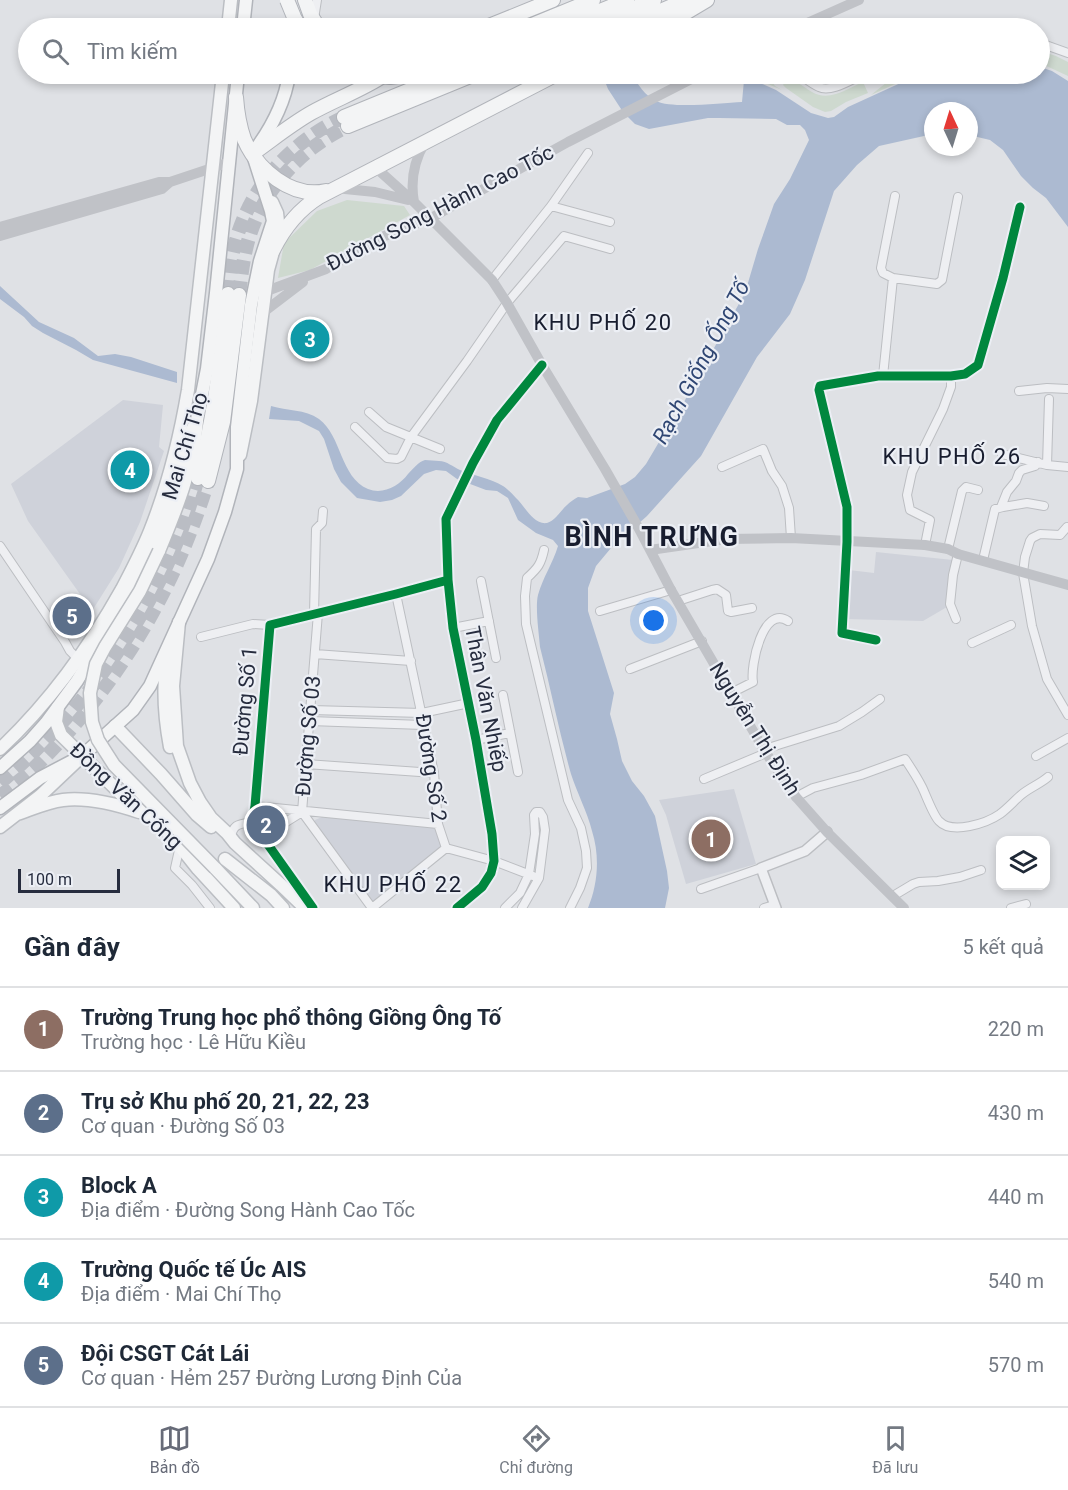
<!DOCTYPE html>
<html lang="vi">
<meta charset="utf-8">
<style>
:root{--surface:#fff;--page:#f2f2f3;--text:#1f2937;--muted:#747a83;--line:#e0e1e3;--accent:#676b78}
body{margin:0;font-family:Roboto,sans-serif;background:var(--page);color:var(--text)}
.controls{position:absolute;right:18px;bottom:18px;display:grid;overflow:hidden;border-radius:12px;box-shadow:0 3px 9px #0003}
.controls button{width:54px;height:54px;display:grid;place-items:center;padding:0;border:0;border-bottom:2px solid var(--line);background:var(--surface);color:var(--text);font:30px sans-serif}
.compass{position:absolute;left:924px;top:102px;width:54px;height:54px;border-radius:50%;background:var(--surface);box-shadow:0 3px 9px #0003;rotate:356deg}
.scale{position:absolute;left:18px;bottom:15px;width:102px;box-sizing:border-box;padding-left:6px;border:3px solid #262c3e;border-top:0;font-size:16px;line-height:21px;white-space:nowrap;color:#262c3e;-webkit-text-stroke:4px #eceff5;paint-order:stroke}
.you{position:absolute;left:654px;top:621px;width:21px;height:21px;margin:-15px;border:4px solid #fff;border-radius:50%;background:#1a73e8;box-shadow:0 0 0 9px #1a73e833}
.badge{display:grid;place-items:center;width:39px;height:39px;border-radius:50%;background:var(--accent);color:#fff;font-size:20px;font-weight:700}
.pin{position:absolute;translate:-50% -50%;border:3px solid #fff;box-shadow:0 2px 6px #0006}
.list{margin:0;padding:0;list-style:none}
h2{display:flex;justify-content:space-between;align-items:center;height:78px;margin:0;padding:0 24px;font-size:26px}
h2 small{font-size:20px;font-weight:400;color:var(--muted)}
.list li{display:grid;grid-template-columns:39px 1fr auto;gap:18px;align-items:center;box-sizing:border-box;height:84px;padding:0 24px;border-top:2px solid var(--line)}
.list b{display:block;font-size:22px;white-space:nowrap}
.list p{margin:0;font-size:20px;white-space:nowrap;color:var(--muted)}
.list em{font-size:20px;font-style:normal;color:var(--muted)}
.icon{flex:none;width:33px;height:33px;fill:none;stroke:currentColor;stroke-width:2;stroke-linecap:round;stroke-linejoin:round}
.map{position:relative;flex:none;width:1068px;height:908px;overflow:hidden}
.search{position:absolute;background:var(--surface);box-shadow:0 3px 9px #0003;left:18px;right:18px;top:18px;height:66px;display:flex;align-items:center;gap:15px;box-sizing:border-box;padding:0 21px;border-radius:33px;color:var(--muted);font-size:22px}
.sheet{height:498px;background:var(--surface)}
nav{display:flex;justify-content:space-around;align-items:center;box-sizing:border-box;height:84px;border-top:2px solid var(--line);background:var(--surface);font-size:16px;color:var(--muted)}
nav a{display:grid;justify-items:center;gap:3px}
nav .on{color:var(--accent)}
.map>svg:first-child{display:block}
</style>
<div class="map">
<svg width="1068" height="908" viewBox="0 0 1068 908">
<rect width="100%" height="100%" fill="#dfe1e5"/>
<path fill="#cfd2da" d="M123,400L163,405L159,447L164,451L140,522L119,568L92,611L28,521L11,484Z
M876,552L953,560L947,607L923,621L845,619L849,570L874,573Z
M734,789L756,864L686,884L666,815L659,800Z
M322,817L433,827L437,829L442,845L440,849L374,901H372L314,823L315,820Z"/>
<path fill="#ced9cf" d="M1040,51L1056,56L1068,62V76L1040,63Z
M722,74H780L774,78L773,83L775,86L782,90L754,78L721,76Z
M783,74C794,79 802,86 812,92C829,102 847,89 863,82L868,93L846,102L831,111L825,112L813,107L786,88L783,85L785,81L782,76Z
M897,74H917L871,95Z
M347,200L404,206L410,215L310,270L278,278L284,243L317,211Z"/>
<path fill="#acbad1" d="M1040,67L1052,71L1068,81V227L1046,198L1033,188L1021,176L1003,150L990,140L969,135V111H933V134L879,146L857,165L834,191L805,280L790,314L757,357L701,456L647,516L611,548L596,566L588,588V611L614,693L610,714L617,739L622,761L632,781L644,796L655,816L667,871L669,888L665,908H588C598,884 600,856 592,831C587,811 577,793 571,774C559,732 551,689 540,647C539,634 535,607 538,595C543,577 553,563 558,546L553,540L536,533L518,520L508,498L497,491L486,490L457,479L446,471L436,470L424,474L401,496L392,500L380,502L357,498L341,482L334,469L324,439L319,431L299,421L269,419L271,406C287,411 305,409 319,419C342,436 340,477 368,489C383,495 399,486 408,474C413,469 418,462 425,460C429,460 435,461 439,461C447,461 453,467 460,470C474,476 490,478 503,486C508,489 512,494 516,498C525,506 533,525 547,523C555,521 561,510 567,505C570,502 574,499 578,497L587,498L625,484L635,477L646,464L662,437L674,423L687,396L745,293L758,249L774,204L790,179L809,140L805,130L800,125H787L776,119L719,118H708L649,129L635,124L623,112L608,89L602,74H631C638,84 645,96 656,101C672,109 722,103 742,102L744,80L758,82L776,90L811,113L828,118L834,117L848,107L918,75L929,74H1040Z
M0,286L39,322L74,338L98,356L115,354L131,357L177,372V383L93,360L76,350L43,333L32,326L24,317L0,299Z"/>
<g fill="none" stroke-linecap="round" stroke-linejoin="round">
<path stroke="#babdc4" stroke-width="14" stroke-dasharray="14 7" stroke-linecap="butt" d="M228,294C229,280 230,266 233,252C246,191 288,143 344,117
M239,295C241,278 243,261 247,245C261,191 299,150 348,126
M0,783C75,719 142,631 178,539C186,519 192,499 198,478
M0,796C12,787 24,777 35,767C117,687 175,590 208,481"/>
<g stroke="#bcbec2" stroke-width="10">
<path id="minor" d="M314,19L317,0
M1040,43L1068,53
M799,74C805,78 812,84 819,87C831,93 852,79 864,74
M551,206L610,222
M893,278L883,273L881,268L895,196
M492,280L551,206L588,153
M883,376L893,278L937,284L942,280L958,197
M1019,391L1047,388L1068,389
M369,412L386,427L440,449
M355,427L387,458L397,459L401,457L411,437L467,361L507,303L564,236L610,249
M1002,454L1047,465L1068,467
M1047,465L1049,399
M722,467L763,449L772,471L782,486L789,508L791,538
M1001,507L1007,492L1016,481L1019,473L1022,470L1035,466L1038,462
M1067,527L1060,535L1040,534L1032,538L1030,541L1025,557L1023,573L1032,626L1047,679L1068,715
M925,545L930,520L910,510L907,495L912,472L943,409L951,387V376
M0,546L65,642L70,651L78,659
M948,549L962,491L966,487L978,490
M544,550C541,564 538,568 527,578L525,596L526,624L568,800L581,828L586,851L587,868L580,888L570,908
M983,560L995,509L1003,507L1027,503L1044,506
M481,581L496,658
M678,601L712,590L717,589L726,595L728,611L731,612L752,608
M600,611L671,590
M314,614L316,529L322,523L323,511
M956,619L950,604L953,575L958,554
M453,628L489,621
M201,637L253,624L270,625
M876,640L842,633L847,542V507L819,390L820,386L878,376H951L965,374L978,365L1003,278L1020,207
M972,643L1011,625
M315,654L411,661
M630,669L702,641
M731,693L753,682C750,666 763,604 788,621
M503,695L518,772
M311,710L422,713L469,703
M310,721L423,725
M476,740L510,733
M765,749L839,726L862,712L880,699
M1036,756L1068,738
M306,764L434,773
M704,779L766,753
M796,797L813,788L861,775L905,759C911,768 917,777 922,787C926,795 933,815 939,821C952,835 987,823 1000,814C1008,808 1014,801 1021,795C1029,788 1040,784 1048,777
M255,806L438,824
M302,812L372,908
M262,837L302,812L318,613
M231,839C232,824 239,824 252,822
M183,848L179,850L175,868L192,885L210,908
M446,848L494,861L533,876
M701,889L761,868
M893,896L913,884L919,882L938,881L960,877L981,870
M313,908L252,822L255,806L270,625L396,594L448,580
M372,908L446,848L438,824L434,773L396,594
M505,908L520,893L529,874L535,834L534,815L536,812H540L543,817L545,830L539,878L522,908
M764,908L774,905
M1011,908L1026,904"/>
</g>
<g stroke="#bcbec2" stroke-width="12">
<path id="tertiary" d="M457,908L482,887L491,873L494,861L492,834L476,740L453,628L448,580L446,519L473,463L497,420L542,365
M776,908L761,868L805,851L827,832"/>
</g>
<g stroke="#bbbec3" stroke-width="15">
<path id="primary" d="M228,28L231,0
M240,455L251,401L268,270L279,230L277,213L272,202
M159,551C176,510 194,466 197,421
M179,622L173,686L177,746L190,783L200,802L211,818L227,833L235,843L281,885L305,908
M168,651C162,683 164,715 170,747
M58,707L56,722L61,735L125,798L171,835L198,869L234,908
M115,726L161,774L197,815L211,827
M0,749C50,702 89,648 122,589C132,570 142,551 150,531C168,486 180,437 188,390L223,74
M17,814C32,809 47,802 63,800C88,797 115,804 139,812
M0,827L40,796L79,759
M225,859L271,895L283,908
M215,868L253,908"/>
</g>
<g stroke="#b1b4ba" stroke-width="15">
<path id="trunk" d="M243,28L246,0
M255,150C272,127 285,103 289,74
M0,768L30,741L46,723L77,681L129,595L149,553L166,510L187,440L197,420L207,369L216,293L238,74
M0,808L40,778L82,756L133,710L150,686L208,559L225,512L237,469V427L251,305L260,261L273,221L271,211L254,158"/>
</g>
<g stroke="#b1b4ba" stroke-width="16">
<path id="motorway" d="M305,0L310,14L319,28
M484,28L553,0
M525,28L593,0
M558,28L627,0
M585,28L654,0
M621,28L686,0
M655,28L670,22L707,0
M520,75L523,74
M236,97C237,111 239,125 244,139C257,169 291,199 326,191
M344,117L449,74
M348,126L475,74
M252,154C272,140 290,125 311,113C336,99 362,90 386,74
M273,250C284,228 298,210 319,197L557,74
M198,478C215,418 221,356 228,294
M208,481L223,422L239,295"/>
</g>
<use href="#minor" stroke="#eeeff2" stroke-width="8"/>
<use href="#tertiary" stroke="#eeeff2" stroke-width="9"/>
<path stroke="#c0c2c7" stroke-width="10" d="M796,28L859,0
M375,167L414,202L492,280L507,303L542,365L605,469L638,527L671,590L766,753L796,797L827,832L904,908
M335,188L375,192L408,200
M414,202C410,180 414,161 425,142
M0,227L159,182H170L230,162
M0,236L162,189L170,182
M264,292L326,269L382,237L431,218L568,142L701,74
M261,314L303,282
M650,550L726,539L791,538L925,545L948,549L958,554L1068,585"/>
<use href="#primary" stroke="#f3f4f5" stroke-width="12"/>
<use href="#trunk" stroke="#f3f4f5" stroke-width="12"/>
<use href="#motorway" stroke="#f3f4f5" stroke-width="14"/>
<g stroke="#bbbec3" stroke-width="15" stroke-linecap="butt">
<path id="primary-bridge" d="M159,551L140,591L105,647L96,664L90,693L92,722L98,740L114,765L215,868"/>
</g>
<g stroke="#b1b4ba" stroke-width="16" stroke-linecap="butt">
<path id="motorway-bridge" d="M287,0L294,17L300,28
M363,74L390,77L413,74"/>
</g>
<use href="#primary-bridge" stroke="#f3f4f5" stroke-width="12"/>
<use href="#motorway-bridge" stroke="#f3f4f5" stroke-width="14"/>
<g stroke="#eceff5" stroke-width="13">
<path id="cycleway" d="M876,640L842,633L847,542V507L819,390L820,386L878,376H951L965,374L978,365L1003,278L1020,207
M313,908L252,822L255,806L270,625L396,594L448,580
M457,908L482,887L491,873L494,861L492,834L476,740L453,628L448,580L446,519L473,463L497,420L542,365"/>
</g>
<use href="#cycleway" stroke="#00873e" stroke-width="9"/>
</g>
<g text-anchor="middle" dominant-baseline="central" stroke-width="4.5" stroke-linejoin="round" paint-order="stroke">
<g font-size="21" fill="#262c3e" stroke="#eceff5">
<text transform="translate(440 208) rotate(-27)">Đường Song Hành Cao Tốc</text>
<text transform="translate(185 446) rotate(-73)">Mai Chí Thọ</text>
<text transform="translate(486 699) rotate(79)">Thân Văn Nhiếp</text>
<text transform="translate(245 701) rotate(-85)">Đường Số 1</text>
<text transform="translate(755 729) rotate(58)">Nguyễn Thị Định</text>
<text transform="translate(308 736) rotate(-85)">Đường Số 03</text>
<text transform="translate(431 768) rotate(81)">Đường Số 2</text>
<text transform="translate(126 796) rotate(43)">Đồng Văn Cống</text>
</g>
<g font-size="22" letter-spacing="1.5" fill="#181d2f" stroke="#eceff5">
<text x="603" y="322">KHU PHỐ 20</text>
<text x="952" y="456">KHU PHỐ 26</text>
<text x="393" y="884">KHU PHỐ 22</text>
</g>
<g font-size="22" font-style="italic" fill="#2f4673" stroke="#eceff5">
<text transform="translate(701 362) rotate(-62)">Rạch Giống Ống Tố</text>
</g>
<g font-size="27" font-weight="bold" letter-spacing="1.5" fill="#181d2f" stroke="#eceff5">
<text x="652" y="537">BÌNH TRƯNG</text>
</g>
</g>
</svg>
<div class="controls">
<button><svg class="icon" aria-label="layers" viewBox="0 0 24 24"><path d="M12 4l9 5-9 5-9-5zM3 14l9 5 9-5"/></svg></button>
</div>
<svg class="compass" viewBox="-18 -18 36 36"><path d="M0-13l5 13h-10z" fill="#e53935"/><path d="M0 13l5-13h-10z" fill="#747a83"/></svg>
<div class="scale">100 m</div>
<div class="you"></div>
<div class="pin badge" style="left:711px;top:839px;background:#8d6e63">1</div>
<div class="pin badge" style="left:266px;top:825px;background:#5c6f8a">2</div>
<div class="pin badge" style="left:310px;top:339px;background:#0f9aa8">3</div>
<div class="pin badge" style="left:130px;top:470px;background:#0f9aa8">4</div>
<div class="pin badge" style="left:72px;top:616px;background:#5c6f8a">5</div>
<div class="search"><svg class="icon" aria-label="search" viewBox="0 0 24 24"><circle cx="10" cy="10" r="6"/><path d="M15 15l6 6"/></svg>Tìm kiếm</div>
</div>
<section class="sheet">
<h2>Gần đây<small>5 kết quả</small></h2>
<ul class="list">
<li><span class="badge" style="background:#8d6e63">1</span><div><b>Trường Trung học phổ thông Giồng Ông Tố</b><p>Trường học · Lê Hữu Kiều</p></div><em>220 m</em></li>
<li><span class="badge" style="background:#5c6f8a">2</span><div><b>Trụ sở Khu phố 20, 21, 22, 23</b><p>Cơ quan · Đường Số 03</p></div><em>430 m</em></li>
<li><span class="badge" style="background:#0f9aa8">3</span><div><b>Block A</b><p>Địa điểm · Đường Song Hành Cao Tốc</p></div><em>440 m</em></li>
<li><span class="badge" style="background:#0f9aa8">4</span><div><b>Trường Quốc tế Úc AIS</b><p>Địa điểm · Mai Chí Thọ</p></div><em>540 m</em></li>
<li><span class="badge" style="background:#5c6f8a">5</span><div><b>Đội CSGT Cát Lái</b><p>Cơ quan · Hẻm 257 Đường Lương Định Của</p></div><em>570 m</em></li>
</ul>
</section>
<nav>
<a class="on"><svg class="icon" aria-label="map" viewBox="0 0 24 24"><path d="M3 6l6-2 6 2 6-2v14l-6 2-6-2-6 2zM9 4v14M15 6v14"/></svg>Bản đồ</a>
<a><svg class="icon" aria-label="directions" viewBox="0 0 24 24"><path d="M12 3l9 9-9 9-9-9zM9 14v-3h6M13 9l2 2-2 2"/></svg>Chỉ đường</a>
<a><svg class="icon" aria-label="saved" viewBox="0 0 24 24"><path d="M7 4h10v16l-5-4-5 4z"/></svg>Đã lưu</a>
</nav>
